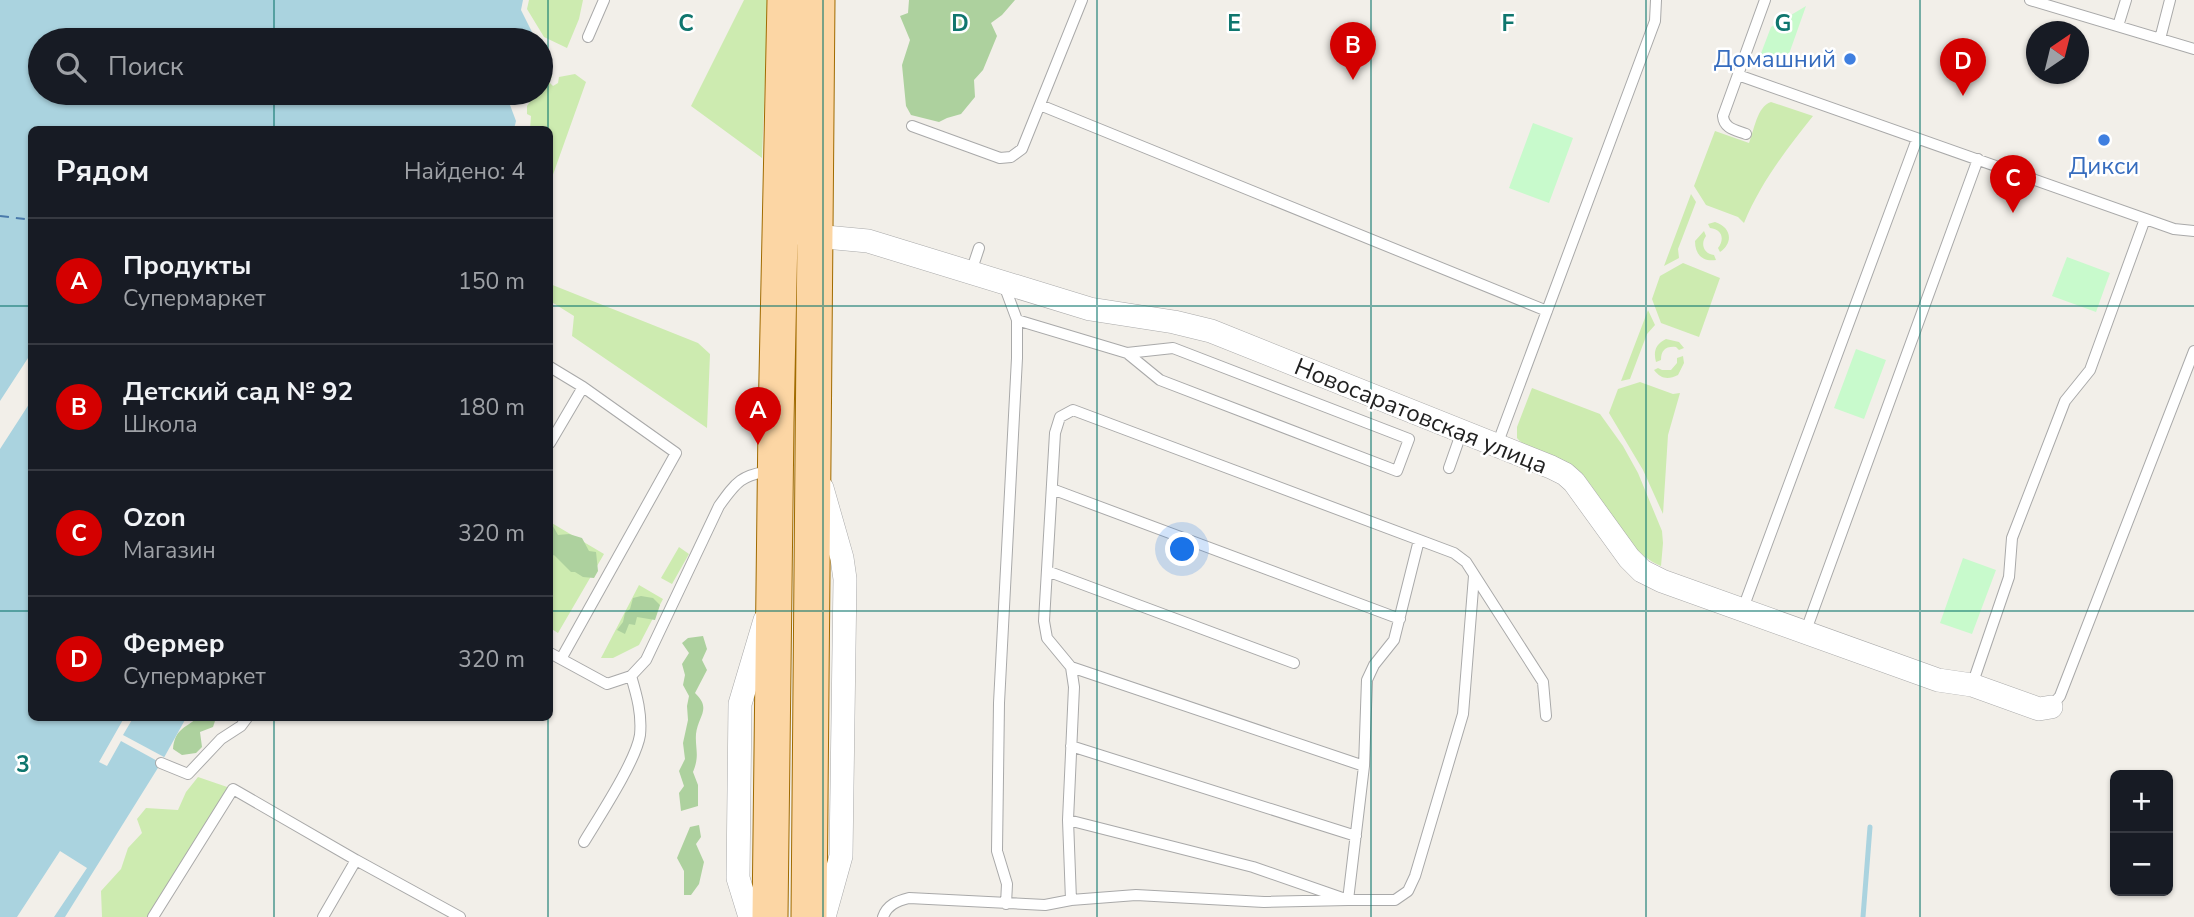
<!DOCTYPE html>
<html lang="ru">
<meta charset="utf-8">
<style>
:root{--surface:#171b24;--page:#20242c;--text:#f1f3f6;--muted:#9ea1a6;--line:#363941;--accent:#d40000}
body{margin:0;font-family:"Nunito Sans",sans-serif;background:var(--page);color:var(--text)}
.controls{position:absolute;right:21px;bottom:21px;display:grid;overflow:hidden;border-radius:10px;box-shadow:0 2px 5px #0004}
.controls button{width:63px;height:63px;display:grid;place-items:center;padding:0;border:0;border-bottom:2px solid var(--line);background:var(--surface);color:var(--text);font:35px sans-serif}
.compass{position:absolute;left:2026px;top:21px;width:63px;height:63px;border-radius:50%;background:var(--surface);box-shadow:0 2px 5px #0004;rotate:35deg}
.you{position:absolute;left:1183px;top:550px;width:24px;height:24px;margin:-18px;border:5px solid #fff;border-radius:50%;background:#1a73e8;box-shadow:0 0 0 10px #1a73e833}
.badge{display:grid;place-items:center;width:46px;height:46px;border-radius:50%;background:var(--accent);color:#fff;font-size:23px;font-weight:700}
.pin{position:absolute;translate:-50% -58px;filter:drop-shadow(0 2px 4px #0008)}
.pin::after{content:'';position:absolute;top:37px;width:24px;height:21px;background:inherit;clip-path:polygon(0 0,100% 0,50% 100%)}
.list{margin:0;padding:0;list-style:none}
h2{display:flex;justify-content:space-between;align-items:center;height:91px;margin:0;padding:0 28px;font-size:30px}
h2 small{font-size:23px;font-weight:400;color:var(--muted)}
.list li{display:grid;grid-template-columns:46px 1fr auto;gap:21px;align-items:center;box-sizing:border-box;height:126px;padding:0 28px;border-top:2px solid var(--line)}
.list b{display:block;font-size:26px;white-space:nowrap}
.list p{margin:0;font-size:23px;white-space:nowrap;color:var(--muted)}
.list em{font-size:23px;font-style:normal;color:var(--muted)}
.icon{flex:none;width:38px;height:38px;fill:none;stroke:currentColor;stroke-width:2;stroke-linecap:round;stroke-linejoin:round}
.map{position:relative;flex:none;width:2194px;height:917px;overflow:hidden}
.search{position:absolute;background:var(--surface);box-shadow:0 2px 5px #0004;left:28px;top:28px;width:525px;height:77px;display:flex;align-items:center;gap:18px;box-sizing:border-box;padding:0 24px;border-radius:38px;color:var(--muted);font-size:26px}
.panel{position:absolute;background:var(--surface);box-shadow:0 2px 5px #0004;left:28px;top:126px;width:525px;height:595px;border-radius:10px}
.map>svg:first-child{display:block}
</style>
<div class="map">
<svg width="2194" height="917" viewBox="0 0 2194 917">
<rect width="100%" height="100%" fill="#f2efe9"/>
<path fill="#cdebb0" d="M529,0H583L579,19L567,48L544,37L527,9Z
M744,0H768L762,158L691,106Z
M547,65L552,77L549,82L553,86L558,83L559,77L575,74L586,82L550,183V130L530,129L531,116L527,114V106L536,93H541V66Z
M1771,102L1813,116C1786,150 1761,182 1744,223L1738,217L1706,205L1694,186L1715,131L1749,143C1754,131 1757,106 1771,102Z
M1691,194L1696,202L1678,249L1679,258L1664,266Z
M1715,222C1731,227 1734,242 1720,252L1718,248C1725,239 1722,229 1710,228L1708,224Z
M1704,231L1706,236C1700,244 1704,254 1714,255L1716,260C1703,262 1695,255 1695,241Z
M1683,263L1720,278L1699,337L1661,323L1652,299L1660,276Z
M550,284L698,343L710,354L707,428L572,336L574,316L550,301Z
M1648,310L1655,325L1647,334L1630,379L1621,381Z
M1666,339L1679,342L1684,348L1679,350L1676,347C1666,346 1661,350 1661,360L1656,362C1653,351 1656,344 1666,339Z
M1683,356L1684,363L1678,375C1668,380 1661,379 1654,370L1658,368L1662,370H1671L1677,363V358Z
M1640,382L1673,394L1680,393L1668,435L1663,514L1643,470L1609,413L1618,389Z
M1532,388L1600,414L1623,446L1638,473L1662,531L1663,543L1661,566C1623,551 1607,500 1579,471C1562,454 1532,456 1517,438V427Z
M550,522L604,554L558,633L550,628Z
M679,547L689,554L672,584L661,578Z
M639,585L663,599L639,645L613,658H601Z
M198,777L233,789L153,917H102L101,891L121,869L128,848L142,833L137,819L146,808L178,810L186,792Z"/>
<path fill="#add19e" d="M909,0H1015L1002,15L991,23L997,36L983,70L974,80L975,97L961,114L947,118L939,122L911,115L906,106L902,65L910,40L900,16L908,13Z
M550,521L558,535L569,534L582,538L589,551L596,552L598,571L594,578L583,577L575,572H571L554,555L550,557Z
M641,596L653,598L660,605L655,620L637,617L635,625L629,624L625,634L617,630L623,622L625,613L630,609L633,598Z
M703,636L707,649L702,660L707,670L695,693C712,709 698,716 696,734C695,749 700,755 693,772L698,785V806L681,811L679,793L684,786L679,771L685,759L683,743L688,720L687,706L689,696L683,685L685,675L682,664L689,653L682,643L688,638Z
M197,718H222L215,721L213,727L200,732L202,747L196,753L182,755L173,749C175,729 184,729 197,718Z
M699,825L701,837L696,844L704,862L699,884L691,895H684V871L677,858L690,827Z"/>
<path fill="#c8facc" d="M1806,6L1789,54L1771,61L1769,66L1762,61L1760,56L1771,27Z
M1533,123L1573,138L1549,203L1509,188Z
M2067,257L2110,273L2096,312L2052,296Z
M1856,349L1886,360L1864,419L1834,408Z
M1963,558L1996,570L1972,634L1940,623Z"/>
<path fill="#aad3df" d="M0,0H523L521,10L533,34L532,40H40V93H521L510,105L516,121L514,129L32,130V718H186L161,763L65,917H0Z"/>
<path fill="#f2efe9" d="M28,358L31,360V401L0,449V401Z
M124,718H133L123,735L164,757L161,763L121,741L107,766L99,762Z
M60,851L87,868L54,917H17Z"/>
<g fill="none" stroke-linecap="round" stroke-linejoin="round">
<path stroke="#aad3df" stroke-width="5" d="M1863,917L1870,827"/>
<path stroke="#4a7aab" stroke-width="2" stroke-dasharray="9 7" stroke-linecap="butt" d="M0,216L32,220"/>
<g stroke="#a9a9a9" stroke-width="12">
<path id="lane" d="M2030,0L2194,49
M2118,26L2126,0
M588,37L604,0
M2160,39L2170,0
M1738,75L2174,229L2194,231
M1040,105L1547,311
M912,126L1000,158L1011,157L1022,149L1082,0
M1746,134C1736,130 1724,129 1723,116L1765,0
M971,272L979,248
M1004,285L1017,320V358L999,703L997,851L1007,884L1006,904
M1017,320L1127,353L1173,348L1409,439L1397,471L1160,380L1127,353
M550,367L583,387L676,453L561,659
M550,443L583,387
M1497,445L1655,21L1656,0
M1449,468L1462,431
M1052,489L1400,619
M1047,571L1294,663
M1742,611L1917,139
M1805,633L1978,159
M550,653L607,684L631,676L646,660L719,506C736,482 742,474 772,471
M1071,667L1364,766
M1972,685L2009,577L2012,538L2065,401L2090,370L2145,219
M2051,707L2060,696L2194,351
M1071,746L1356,836
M161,763L188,774L221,739L241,726L247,718
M1068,820L1253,867L1348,900H1395L1408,891L1415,876L1463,714L1474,576
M584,842C599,817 636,761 640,735C642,714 637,696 631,676
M1071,900L1068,820L1074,687L1071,667L1047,638L1044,621L1055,433L1060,417L1073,410L1454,553L1466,562L1543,682L1546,716
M153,917L233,789L356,860L460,917
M323,917L356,860
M883,917C887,905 897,901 909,898L1045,905L1071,900L1136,895L1264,902L1348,900L1364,766L1367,680L1374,665L1394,640L1419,540"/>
</g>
<g stroke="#a9a9a9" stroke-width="24">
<path id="street" d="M804,235L868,241L1090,309L1174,322L1211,331L1551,467L1565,474L1574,482L1629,558L1642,571L1662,581L1938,680L1972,685L2039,709L2051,707
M822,488L842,558L845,579L841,856L824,917
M750,917L738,878L740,704L765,620"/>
</g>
<g stroke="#a06b00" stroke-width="37">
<path id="primary" d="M770,917L776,422L785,0
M809,917L817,0"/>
</g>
<use href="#lane" stroke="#fff" stroke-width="10"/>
<use href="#street" stroke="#fff" stroke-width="23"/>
<use href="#primary" stroke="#fcd6a4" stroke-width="35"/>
</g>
<path fill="none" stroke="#0f766e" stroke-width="2" stroke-opacity="0.55" d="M274,0V40M548,0V130M823,0V917M1097,0V917M1371,0V917M1646,0V917M1920,0V917M274,93V130M0,306H32M550,306H2194M0,611H32M550,611H2194M274,718V917M548,718V917"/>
<g fill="#3f7fe0" stroke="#fff" stroke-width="2.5">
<circle cx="1850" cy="59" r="7"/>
<circle cx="2104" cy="140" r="7"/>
</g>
<g text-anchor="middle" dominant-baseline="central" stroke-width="5" stroke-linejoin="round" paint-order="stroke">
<g font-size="24" fill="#366cbe" stroke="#fff" text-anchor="end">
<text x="1836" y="59">Домашний</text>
<text x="2104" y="166" text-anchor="middle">Дикси</text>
</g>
<g font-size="24" fill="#222" stroke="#fff">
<text transform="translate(1421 416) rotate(22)">Новосаратовская улица</text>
</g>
</g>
<g font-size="23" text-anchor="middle" font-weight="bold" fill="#0f766e" stroke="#fff" stroke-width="5" stroke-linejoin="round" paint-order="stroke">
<text x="686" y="31">C</text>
<text x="960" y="31">D</text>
<text x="1234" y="31">E</text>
<text x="1508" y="31">F</text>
<text x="1783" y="31">G</text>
<text x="23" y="772">3</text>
</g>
</svg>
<div class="controls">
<button>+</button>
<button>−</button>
</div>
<svg class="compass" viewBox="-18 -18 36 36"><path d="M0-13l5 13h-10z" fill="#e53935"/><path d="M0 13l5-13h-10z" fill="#9ea1a6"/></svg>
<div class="you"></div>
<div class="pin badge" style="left:758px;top:445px">A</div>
<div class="pin badge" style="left:1353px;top:80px">B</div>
<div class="pin badge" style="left:2013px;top:213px">C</div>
<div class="pin badge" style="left:1963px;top:96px">D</div>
<div class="search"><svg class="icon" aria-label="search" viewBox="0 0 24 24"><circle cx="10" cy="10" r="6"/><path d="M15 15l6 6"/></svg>Поиск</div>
<section class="panel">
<h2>Рядом<small>Найдено: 4</small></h2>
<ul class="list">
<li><span class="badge">A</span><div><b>Продукты</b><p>Супермаркет</p></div><em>150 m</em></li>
<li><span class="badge">B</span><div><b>Детский сад № 92</b><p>Школа</p></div><em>180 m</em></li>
<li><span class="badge">C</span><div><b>Ozon</b><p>Магазин</p></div><em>320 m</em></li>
<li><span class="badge">D</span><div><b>Фермер</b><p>Супермаркет</p></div><em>320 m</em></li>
</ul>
</section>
</div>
